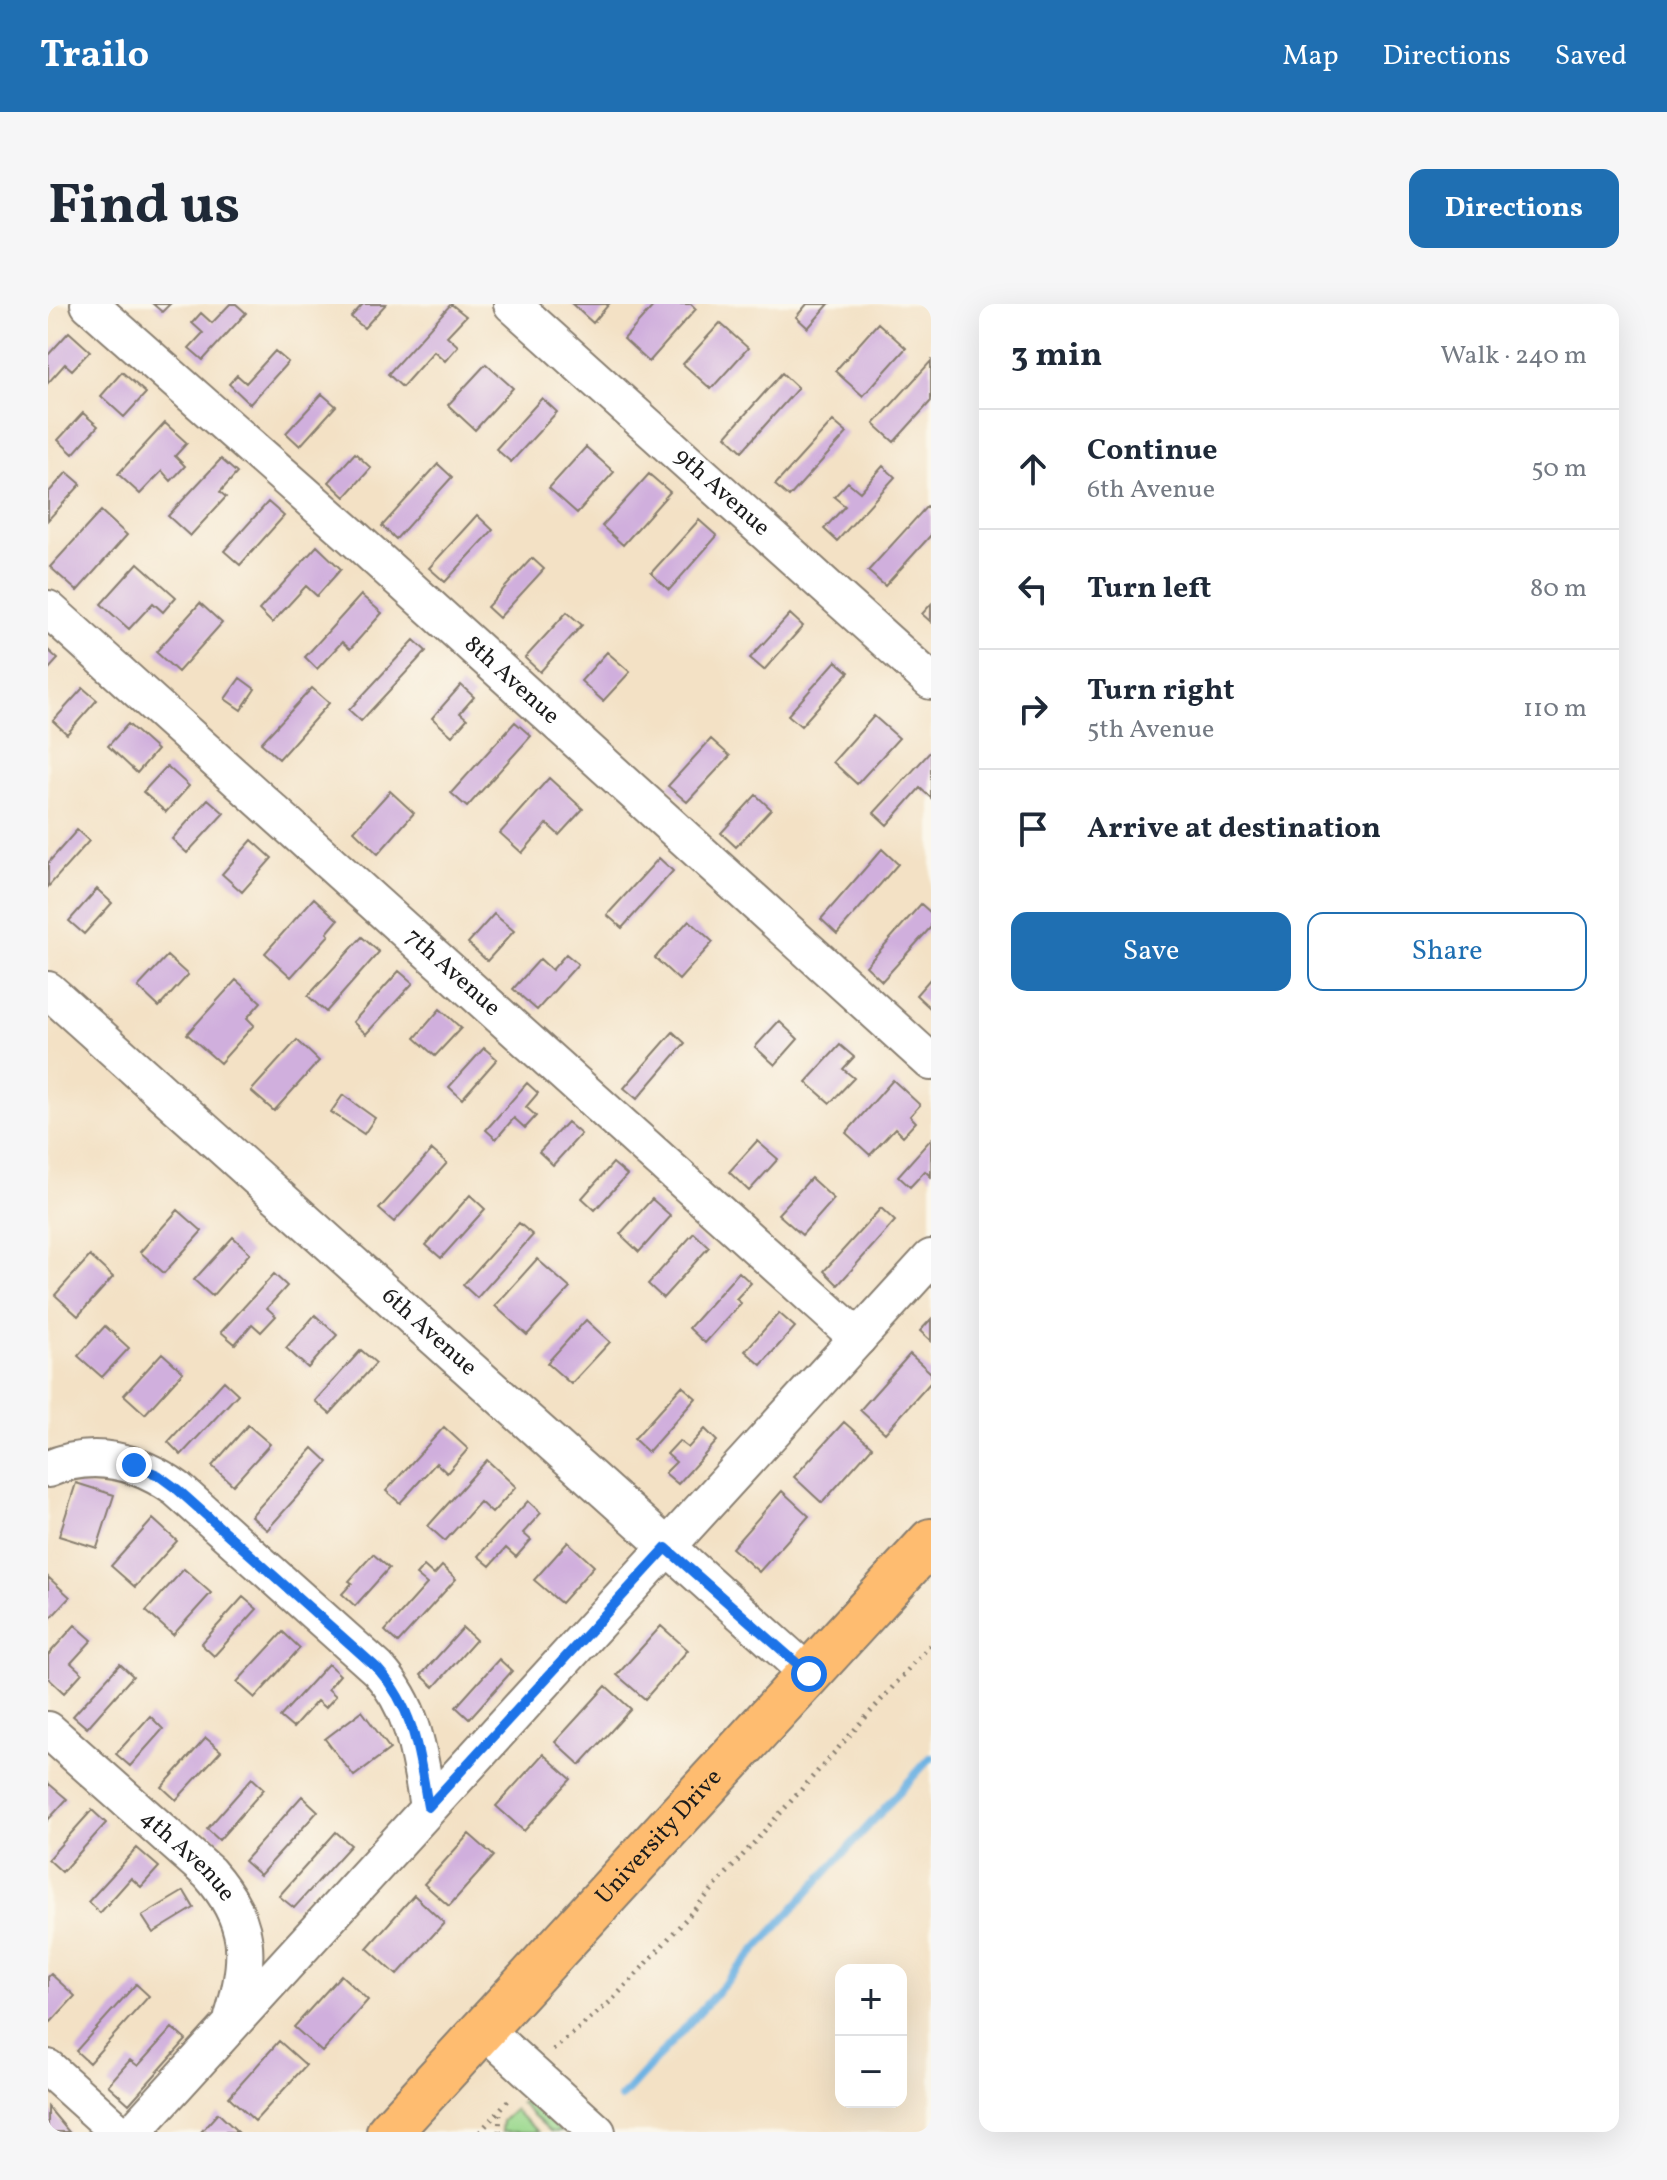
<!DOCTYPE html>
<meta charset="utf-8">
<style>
:root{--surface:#fff;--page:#f6f6f7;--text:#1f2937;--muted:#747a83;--line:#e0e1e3;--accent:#1f6fb2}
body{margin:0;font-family:Vollkorn,serif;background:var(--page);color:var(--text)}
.controls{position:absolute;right:24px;bottom:24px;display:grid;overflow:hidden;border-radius:16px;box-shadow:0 8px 32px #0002}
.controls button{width:72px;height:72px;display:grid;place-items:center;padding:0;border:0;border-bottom:2px solid var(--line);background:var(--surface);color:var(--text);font:40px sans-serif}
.stop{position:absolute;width:24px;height:24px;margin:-18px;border:6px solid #1a73e8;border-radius:50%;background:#fff}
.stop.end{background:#1a73e8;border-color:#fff;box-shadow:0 2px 8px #0008}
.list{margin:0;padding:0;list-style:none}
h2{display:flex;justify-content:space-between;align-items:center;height:104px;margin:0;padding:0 32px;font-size:34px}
h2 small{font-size:26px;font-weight:400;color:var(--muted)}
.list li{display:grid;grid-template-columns:52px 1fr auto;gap:24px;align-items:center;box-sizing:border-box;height:120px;padding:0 32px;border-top:2px solid var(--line)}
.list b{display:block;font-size:30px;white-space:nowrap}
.list p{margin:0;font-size:26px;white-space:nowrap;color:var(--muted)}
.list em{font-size:26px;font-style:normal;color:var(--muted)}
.actions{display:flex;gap:16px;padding:24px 32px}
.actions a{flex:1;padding:18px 0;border:2px solid var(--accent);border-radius:16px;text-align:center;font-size:28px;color:var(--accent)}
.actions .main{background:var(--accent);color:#fff}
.icon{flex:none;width:44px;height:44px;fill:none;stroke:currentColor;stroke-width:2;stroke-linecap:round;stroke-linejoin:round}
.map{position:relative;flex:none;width:883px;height:1828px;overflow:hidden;border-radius:16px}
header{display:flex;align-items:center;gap:48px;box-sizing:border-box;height:112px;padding:0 40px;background:var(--accent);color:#fff}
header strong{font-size:38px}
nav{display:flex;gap:44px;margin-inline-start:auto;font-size:28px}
.intro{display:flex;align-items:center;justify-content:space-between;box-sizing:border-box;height:192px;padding:0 48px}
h1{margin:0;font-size:56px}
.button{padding:20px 36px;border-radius:16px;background:var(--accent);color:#fff;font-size:28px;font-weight:700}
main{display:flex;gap:48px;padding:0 48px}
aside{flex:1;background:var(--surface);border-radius:16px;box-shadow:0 8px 32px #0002}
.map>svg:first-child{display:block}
</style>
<header>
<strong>Trailo</strong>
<nav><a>Map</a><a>Directions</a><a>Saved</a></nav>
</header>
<div class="intro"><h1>Find us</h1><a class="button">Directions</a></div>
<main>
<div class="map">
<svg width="883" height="1828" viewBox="0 0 883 1828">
<rect width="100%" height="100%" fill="#fbf7ec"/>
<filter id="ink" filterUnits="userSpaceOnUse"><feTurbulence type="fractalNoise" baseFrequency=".0125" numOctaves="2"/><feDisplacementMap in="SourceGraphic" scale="16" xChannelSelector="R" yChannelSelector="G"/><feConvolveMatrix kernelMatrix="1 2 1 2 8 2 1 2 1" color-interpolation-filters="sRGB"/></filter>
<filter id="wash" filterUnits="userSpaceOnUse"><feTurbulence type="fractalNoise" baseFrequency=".006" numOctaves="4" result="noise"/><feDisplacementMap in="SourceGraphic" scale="32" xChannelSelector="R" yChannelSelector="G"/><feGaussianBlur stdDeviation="1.8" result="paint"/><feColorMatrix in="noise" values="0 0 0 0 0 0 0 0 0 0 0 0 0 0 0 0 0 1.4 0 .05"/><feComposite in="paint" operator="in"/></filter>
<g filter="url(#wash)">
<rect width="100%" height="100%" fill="#f3e1c5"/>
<path fill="#9ad88d" stroke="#5b7a54" stroke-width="2" d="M476,1797L514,1828H503L472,1799Z
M466,1806L491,1828H453L454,1817Z"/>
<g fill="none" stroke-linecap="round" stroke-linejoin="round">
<path stroke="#6db2e3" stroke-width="8" d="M573,1794L883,1453"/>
</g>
<g id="blocks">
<path fill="#d0afdd" d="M105,0H122L114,8Z
M182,0H188L198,9L155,56L141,44L155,29L144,19L153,9L164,19Z
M315,0H338L316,24L303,13Z
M403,0L418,12L399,32L410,42L397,57L386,47L354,83L340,70Z
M524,0H561L545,19Z
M607,0H643L648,5L601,58L576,35Z
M759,0H781L760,24L748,13Z
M672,19L700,44L663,85L635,60Z
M830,19L858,44L815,92L787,67Z
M21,28L42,47L24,66L17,60L0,79V51Z
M227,47L240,58L202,100L181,80L189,71L198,79Z
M883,57V97L846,138L826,120Z
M438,60L465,84L427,126L400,101Z
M74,68L98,89L76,113L53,92Z
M734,69L750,84L694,147L678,132Z
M274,90L288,102L252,142L238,129Z
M494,94L509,108L463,158L448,145Z
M35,109L50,122L25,150L10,136Z
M785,117L799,129L741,193L727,181Z
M117,119L139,139L127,152L137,162L123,177L114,167L92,190L70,170Z
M538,143L566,168L529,209L501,184Z
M307,149L323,164L297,193L281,178Z
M173,155L189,169L172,188L178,193L142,232L120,212Z
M390,160L404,173L348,235L334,222Z
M835,162L847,173L789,237L776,225L797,202L786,193L800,178L812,188Z
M19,168L33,180L0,216V189Z
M601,170L622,188L575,241L554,222Z
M220,198L236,212L192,261L176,247Z
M879,202L883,205V231L837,282L820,267Z
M53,207L79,231L29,287L2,263Z
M429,211L445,226L397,278L381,264Z
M651,216L669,232L621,286L603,269Z
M269,242L293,265L269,292L258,282L224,319L211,306Z
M484,254L496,265L451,314L439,303Z
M90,259L128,293L115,308L105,299L81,325L53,300Z
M313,291L334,309L302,345L294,338L269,365L257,353Z
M152,299L174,319L130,368L108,348Z
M883,300V318L874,310Z
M519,308L534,321L492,368L477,354Z
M742,310L755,322L716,366L702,354Z
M366,336L378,347L313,417L301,406Z
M0,346L10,355L0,366Z
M559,348L582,368L555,397L533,377Z
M788,357L801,368L753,422L740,411Z
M192,374L207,385L193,406L177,395Z
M413,381L426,393L412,409L419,415L404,432L384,414Z
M35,384L49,396L19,430L5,417Z
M264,384L281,399L231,455L213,439Z
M826,412L851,434L809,480L785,458Z
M467,418L483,432L419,503L403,489Z
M80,420L109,446L89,469L60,442Z
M663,435L682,452L639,498L620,482Z
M883,447V494L872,484L839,521L826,509Z
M119,462L141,482L118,508L95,488Z
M501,474L535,505L511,531L499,520L474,549L452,529Z
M342,487L366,509L330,550L306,527Z
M708,491L723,505L688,543L673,529Z
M160,495L176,509L139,549L124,535Z
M29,526L41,537L0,583V559Z
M204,536L224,554L194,588L174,570Z
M834,545L850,560L789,630L773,615Z
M611,554L625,567L574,624L559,611Z
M49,585L64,599L36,630L21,617Z
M266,594L290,616L279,629L281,631L243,673L217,649Z
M873,600L883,609V623L834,677L818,662Z
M446,610L466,627L439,657L420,639Z
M641,616L665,638L631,676L607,654Z
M314,633L331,648L278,708L260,692Z
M518,650L530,660L489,706L465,685L492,655L504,666Z
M119,652L140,671L111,703L90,683Z
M351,667L365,679L318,730L305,718Z
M883,674V705L868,691Z
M188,676L213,698L199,714L206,721L172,759L139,730Z
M392,705L413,724L387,752L367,734Z
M731,717L750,735L727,761L707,743Z
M625,728L637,739L589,795L576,784Z
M249,736L271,757L226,807L203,787Z
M792,741L806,753L795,765L806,774L782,799L758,778Z
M436,744L449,755L414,795L401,783Z
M845,776L872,801L862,812L868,818L855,832L847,824L822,851L798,829Z
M479,779L490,789L478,803L488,812L477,824L466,814L448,835L438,826Z
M295,791L327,814L316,830L283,808Z
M519,818L533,830L505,861L491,848Z
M883,835V873L877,867L862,883L850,872Z
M709,837L730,855L701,887L681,868Z
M384,846L399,859L346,918L331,905Z
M565,859L579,871L547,906L534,894Z
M763,874L786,895L754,931L730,910Z
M422,891L437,905L393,954L378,941Z
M604,895L623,912L591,948L572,930Z
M833,904L847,917L790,981L776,967Z
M130,906L154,927L116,969L92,948Z
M471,919L485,931L429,994L415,981Z
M646,929L661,943L615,994L600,980Z
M185,933L202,949L164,992L146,976Z
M42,952L65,973L30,1012L7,991Z
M489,955L522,984L479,1031L447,1002Z
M691,968L703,979L688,995L693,999L657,1039L641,1024Z
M226,970L239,982L219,1004L228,1012L213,1028L204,1020L187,1040L173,1028Z
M731,1009L747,1023L713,1061L697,1047Z
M267,1011L289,1031L260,1064L238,1044Z
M883,1015V1037L872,1027Z
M538,1016L562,1038L523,1080L499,1059Z
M57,1022L81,1044L54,1073L30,1052Z
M313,1046L328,1059L282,1110L267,1097Z
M114,1049L135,1068L97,1110L76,1091Z
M862,1050L883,1069V1078L837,1129L812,1106Z
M176,1077L190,1090L133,1151L120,1138Z
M634,1082L648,1094L600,1148L586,1135Z
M796,1118L824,1143L774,1199L746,1173Z
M200,1121L222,1140L185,1181L164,1162Z
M396,1123L420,1145L399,1169L388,1159L352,1199L338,1187Z
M657,1125L669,1137L630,1180L617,1169L628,1158L619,1150L631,1137L640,1144Z
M265,1144L280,1158L219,1226L203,1212Z
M439,1156L468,1183L444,1209L432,1198L397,1237L380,1222Z
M28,1179L66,1191L49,1244L11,1232Z
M734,1187L761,1212L711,1268L684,1244Z
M480,1197L493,1209L475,1229L483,1236L468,1253L458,1244L442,1262L430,1252Z
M105,1215L129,1237L87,1283L63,1262Z
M520,1238L546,1262L513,1299L486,1276Z
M325,1250L341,1264L307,1302L294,1290L304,1279L301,1277Z
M376,1262L386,1271L394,1262L408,1275L350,1339L337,1327L379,1280L368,1271Z
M136,1265L163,1289L125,1331L98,1307Z
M0,1273L22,1293L0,1317Z
M195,1293L209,1305L166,1352L153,1340Z
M27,1321L44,1336L23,1359L34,1369L16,1389L0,1374V1351Z
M613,1322L640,1346L597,1395L569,1371Z
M415,1324L428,1336L386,1383L373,1371Z
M235,1328L252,1344L207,1394L189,1378Z
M451,1355L464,1367L421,1415L408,1403Z
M72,1360L85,1372L39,1424L25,1412Z
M280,1360L292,1371L280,1385L288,1392L277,1404L269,1397L245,1424L232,1413Z
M558,1382L583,1405L532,1461L507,1438Z
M314,1407L342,1445L306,1472L277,1435Z
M102,1412L115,1425L82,1462L68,1450Z
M158,1434L173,1447L128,1496L114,1483Z
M495,1450L523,1475L476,1527L448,1502Z
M204,1474L216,1485L171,1536L159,1525Z
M0,1479L19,1495L0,1516Z
M254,1492L270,1507L212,1571L196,1557Z
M44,1506L58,1519L14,1568L0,1555Z
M288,1528L303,1541L246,1604L231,1592Z
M421,1530L446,1552L401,1602L376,1580Z
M89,1544L111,1563L93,1583L83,1574L52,1609L40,1598Z
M136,1587L146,1604L105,1629L94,1612Z
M366,1591L396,1619L349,1671L319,1644Z
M3,1670L27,1692L3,1718L0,1715V1673Z
M293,1671L320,1696L274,1748L246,1723Z
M88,1680L101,1692L41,1759L28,1747Z
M124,1724L138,1736L81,1800L60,1781L82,1756L90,1762Z
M231,1737L258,1761L207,1817L181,1793Z
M0,1803L21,1828H0Z
M170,1809L190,1828H153Z"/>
</g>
</g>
<g filter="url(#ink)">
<use href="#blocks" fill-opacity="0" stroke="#887e70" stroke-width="2"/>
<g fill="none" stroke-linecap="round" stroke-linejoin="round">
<g stroke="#887e70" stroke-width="40">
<g id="minor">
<path id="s1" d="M41,0L305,233L883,758"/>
<path id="s2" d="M464,0L883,377"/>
<path id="s3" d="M0,305L810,1034"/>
<path id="s4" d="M0,686L761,1370"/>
<path d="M0,1165C46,1145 90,1157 129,1185L330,1365C367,1406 371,1450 380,1503"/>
<path id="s5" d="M0,1426L161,1569C203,1617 203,1653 185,1713"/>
<path d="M436,1726L549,1828"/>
<path d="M0,1764L71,1828"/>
<path d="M85,1828L883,954"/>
</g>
</g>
<g stroke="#887e70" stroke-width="48">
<g id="major">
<path id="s6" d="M341,1828L883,1237"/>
</g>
</g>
<path stroke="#887e70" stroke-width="5" stroke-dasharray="2 6" stroke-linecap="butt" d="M505,1746L562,1698L588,1671L883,1340
M432,1828L463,1793
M451,1828L452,1809"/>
<use href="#minor" stroke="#fff" stroke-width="36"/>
<use href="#major" stroke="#febc70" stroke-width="44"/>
</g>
</g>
<g fill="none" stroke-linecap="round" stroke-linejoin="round" filter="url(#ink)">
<path stroke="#1a73e8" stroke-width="10" d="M86,1161L110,1171L129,1185L330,1365C367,1406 371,1450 380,1503L618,1244L761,1370"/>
</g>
<g text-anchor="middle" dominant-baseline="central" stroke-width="6" stroke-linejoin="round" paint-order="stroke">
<g font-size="24" fill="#1c1c1c" stroke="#fbf7ec">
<text stroke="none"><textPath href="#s2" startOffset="282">9th Avenue</textPath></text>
<text stroke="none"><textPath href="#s1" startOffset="566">8th Avenue</textPath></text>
<text stroke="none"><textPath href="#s3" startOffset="544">7th Avenue</textPath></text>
<text stroke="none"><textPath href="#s4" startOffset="512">6th Avenue</textPath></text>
<text stroke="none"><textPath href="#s6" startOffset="400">University Drive</textPath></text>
<text stroke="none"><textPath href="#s5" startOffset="188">4th Avenue</textPath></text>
</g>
</g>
</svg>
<div class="controls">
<button>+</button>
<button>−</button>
</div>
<div class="stop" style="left:761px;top:1370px"></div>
<div class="stop end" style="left:86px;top:1161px"></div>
</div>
<aside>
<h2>3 min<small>Walk · 240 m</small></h2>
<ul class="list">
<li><svg class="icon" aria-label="ahead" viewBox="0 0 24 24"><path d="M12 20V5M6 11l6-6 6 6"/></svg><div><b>Continue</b><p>6th Avenue</p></div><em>50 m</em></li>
<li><svg class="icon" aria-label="left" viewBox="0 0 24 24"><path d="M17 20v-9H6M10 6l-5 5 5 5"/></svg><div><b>Turn left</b></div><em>80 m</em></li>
<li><svg class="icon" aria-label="right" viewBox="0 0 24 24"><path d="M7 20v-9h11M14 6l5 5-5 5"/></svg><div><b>Turn right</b><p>5th Avenue</p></div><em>110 m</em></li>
<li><svg class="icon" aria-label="arrive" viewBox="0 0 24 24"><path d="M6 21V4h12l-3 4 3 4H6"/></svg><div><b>Arrive at destination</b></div></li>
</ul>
<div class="actions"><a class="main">Save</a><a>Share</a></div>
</aside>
</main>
